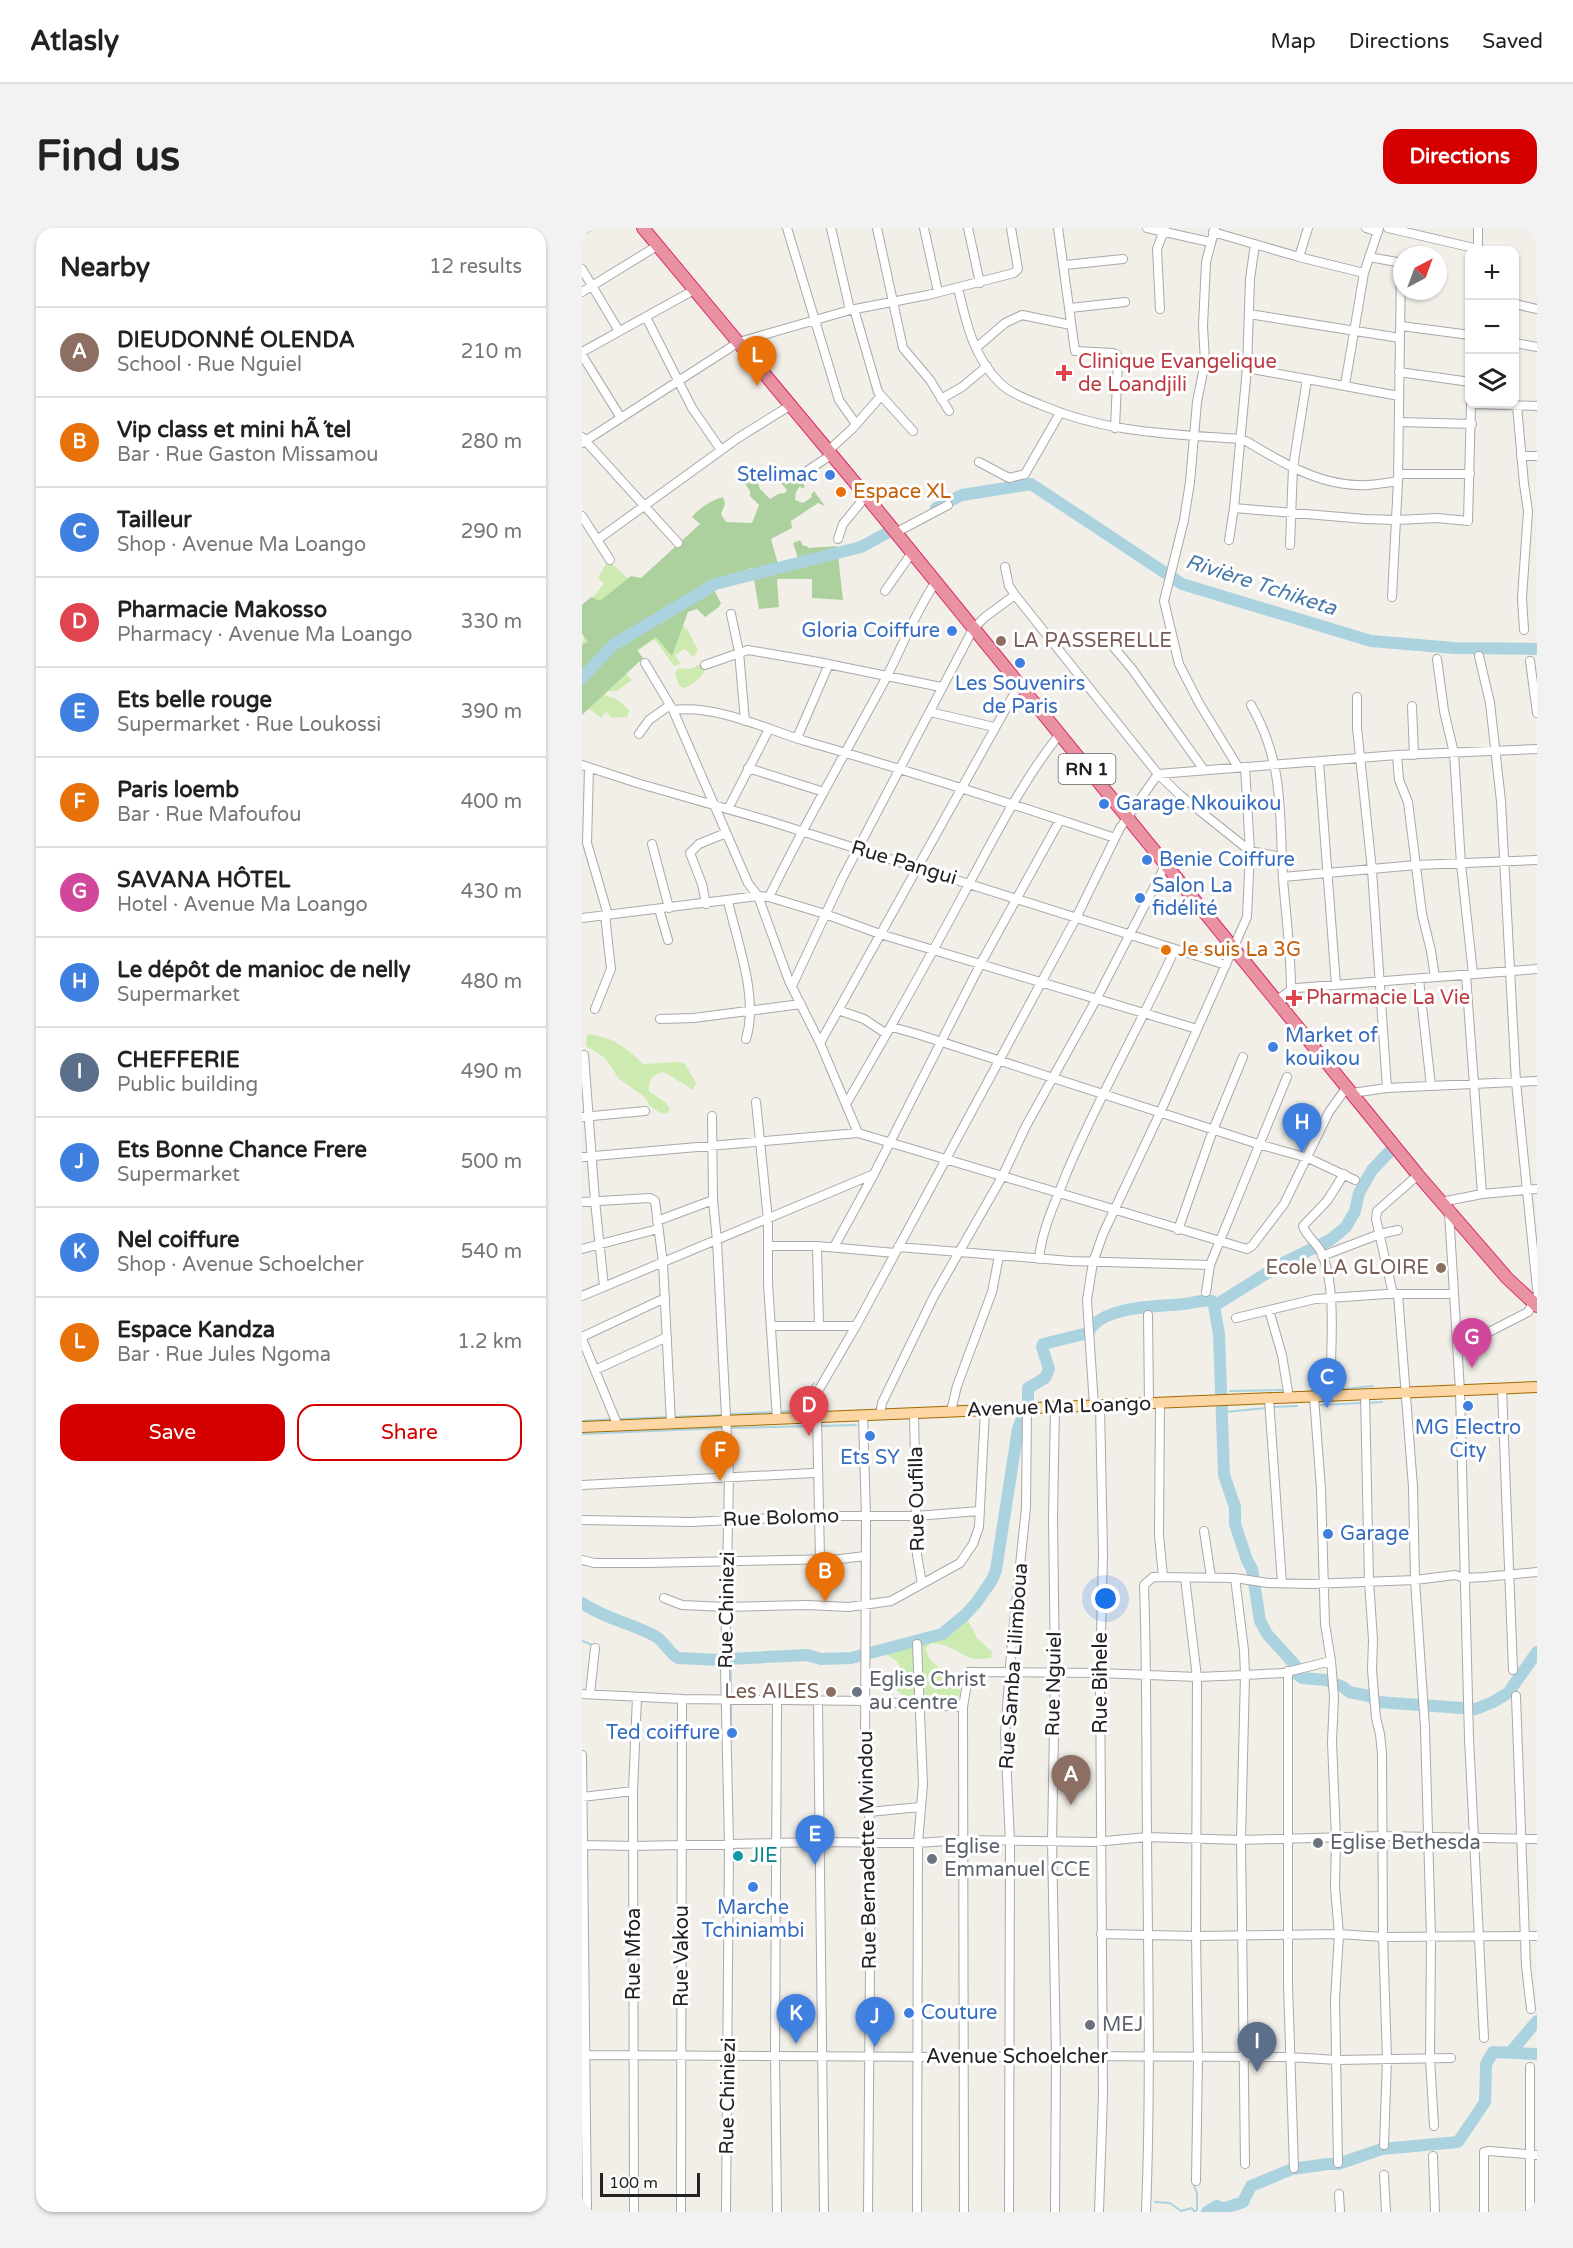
<!DOCTYPE html>
<meta charset="utf-8">
<style>
:root{--surface:#fff;--page:#f2f2f2;--text:#222;--muted:#767676;--line:#e0e0e0;--accent:#d40000}
body{margin:0;font-family:"Varela Round",sans-serif;background:var(--page);color:var(--text)}
.controls{position:absolute;right:18px;top:18px;display:grid;overflow:hidden;border-radius:12px;box-shadow:0 2px 4px #0004}
.controls button{width:54px;height:54px;display:grid;place-items:center;padding:0;border:0;border-bottom:2px solid var(--line);background:var(--surface);color:var(--text);font:30px sans-serif}
.compass{position:absolute;left:811px;top:18px;width:54px;height:54px;border-radius:50%;background:var(--surface);box-shadow:0 2px 4px #0004;rotate:41deg}
.scale{position:absolute;left:18px;bottom:15px;width:100px;box-sizing:border-box;padding-left:6px;border:3px solid #222;border-top:0;font-size:16px;line-height:21px;white-space:nowrap;color:#222;-webkit-text-stroke:4px #fff;paint-order:stroke}
.you{position:absolute;left:524px;top:1371px;width:21px;height:21px;margin:-15px;border:4px solid #fff;border-radius:50%;background:#1a73e8;box-shadow:0 0 0 9px #1a73e833}
.badge{display:grid;place-items:center;width:39px;height:39px;border-radius:50%;background:var(--accent);color:#fff;font-size:20px;font-weight:700}
.pin{position:absolute;translate:-50% -50px;filter:drop-shadow(0 2px 3px #0008)}
.pin::after{content:'';position:absolute;top:32px;width:21px;height:18px;background:inherit;clip-path:polygon(0 0,100% 0,50% 100%)}
.list{margin:0;padding:0;list-style:none}
h2{display:flex;justify-content:space-between;align-items:center;height:78px;margin:0;padding:0 24px;font-size:26px}
h2 small{font-size:20px;font-weight:400;color:var(--muted)}
.list li{display:grid;grid-template-columns:39px 1fr auto;gap:18px;align-items:center;box-sizing:border-box;height:90px;padding:0 24px;border-top:2px solid var(--line)}
.list b{display:block;font-size:22px;white-space:nowrap}
.list p{margin:0;font-size:20px;white-space:nowrap;color:var(--muted)}
.list em{font-size:20px;font-style:normal;color:var(--muted)}
.actions{display:flex;gap:12px;padding:18px 24px}
.actions a{flex:1;padding:14px 0;border:2px solid var(--accent);border-radius:18px;text-align:center;font-size:21px;color:var(--accent)}
.actions .main{background:var(--accent);color:#fff}
.icon{flex:none;width:33px;height:33px;fill:none;stroke:currentColor;stroke-width:2;stroke-linecap:round;stroke-linejoin:round}
.map{position:relative;flex:none;width:955px;height:1984px;overflow:hidden;border-radius:18px}
header{display:flex;align-items:center;gap:36px;box-sizing:border-box;height:84px;padding:0 30px;background:var(--surface);border-bottom:2px solid var(--line)}
header strong{font-size:28px}
nav{display:flex;gap:33px;margin-inline-start:auto;font-size:21px}
.intro{display:flex;align-items:center;justify-content:space-between;box-sizing:border-box;height:144px;padding:0 36px}
h1{margin:0;font-size:42px}
.button{padding:15px 27px;border-radius:18px;background:var(--accent);color:#fff;font-size:21px;font-weight:700}
main{display:flex;gap:36px;padding:0 36px}
aside{flex:1;background:var(--surface);border-radius:18px;box-shadow:0 2px 4px #0004}
.map>svg:first-child{display:block}
</style>
<header>
<strong>Atlasly</strong>
<nav><a>Map</a><a>Directions</a><a>Saved</a></nav>
</header>
<div class="intro"><h1>Find us</h1><a class="button">Directions</a></div>
<main>
<aside>
<h2>Nearby<small>12 results</small></h2>
<ul class="list">
<li><span class="badge" style="background:#8d6e63">A</span><div><b>DIEUDONNÉ OLENDA</b><p>School · Rue Nguiel</p></div><em>210 m</em></li>
<li><span class="badge" style="background:#e8710a">B</span><div><b>Vip class et mini hÃ´tel</b><p>Bar · Rue Gaston Missamou</p></div><em>280 m</em></li>
<li><span class="badge" style="background:#3f7fe0">C</span><div><b>Tailleur</b><p>Shop · Avenue Ma Loango</p></div><em>290 m</em></li>
<li><span class="badge" style="background:#e0444e">D</span><div><b>Pharmacie Makosso</b><p>Pharmacy · Avenue Ma Loango</p></div><em>330 m</em></li>
<li><span class="badge" style="background:#3f7fe0">E</span><div><b>Ets belle rouge</b><p>Supermarket · Rue Loukossi</p></div><em>390 m</em></li>
<li><span class="badge" style="background:#e8710a">F</span><div><b>Paris loemb</b><p>Bar · Rue Mafoufou</p></div><em>400 m</em></li>
<li><span class="badge" style="background:#d1479c">G</span><div><b>SAVANA HÔTEL</b><p>Hotel · Avenue Ma Loango</p></div><em>430 m</em></li>
<li><span class="badge" style="background:#3f7fe0">H</span><div><b>Le dépôt de manioc de nelly</b><p>Supermarket</p></div><em>480 m</em></li>
<li><span class="badge" style="background:#5c6f8a">I</span><div><b>CHEFFERIE</b><p>Public building</p></div><em>490 m</em></li>
<li><span class="badge" style="background:#3f7fe0">J</span><div><b>Ets Bonne Chance Frere</b><p>Supermarket</p></div><em>500 m</em></li>
<li><span class="badge" style="background:#3f7fe0">K</span><div><b>Nel coiffure</b><p>Shop · Avenue Schoelcher</p></div><em>540 m</em></li>
<li><span class="badge" style="background:#e8710a">L</span><div><b>Espace Kandza</b><p>Bar · Rue Jules Ngoma</p></div><em>1.2 km</em></li>
</ul>
<div class="actions"><a class="main">Save</a><a>Share</a></div>
</aside>
<div class="map">
<svg width="955" height="1984" viewBox="0 0 955 1984">
<rect width="100%" height="100%" fill="#f2efe9"/>
<path fill="#cdebb0" d="M25,334L29,335L59,362L127,363L134,364L136,378L110,379L96,393L105,401L116,422L111,429L103,421L93,427L99,436L92,438L74,413L71,412L56,423L58,427L44,441L45,447L50,452L35,463H25L23,467L36,472L47,482L45,489L30,490L24,484L19,490L6,480L0,487V414L2,411L0,378L13,367L22,355L16,350Z
M121,435L124,438C123,448 112,455 103,460L97,458L93,446L96,440L108,441Z
M5,806C32,809 42,819 62,836L97,834L103,836L114,855L111,862L82,844C71,846 66,852 67,863L85,876L88,882L84,886L78,885L67,877L64,870L37,851L23,830L4,818Z
M385,1391L395,1410L410,1424L409,1430C403,1430 395,1432 389,1430C375,1425 364,1413 348,1416L344,1420C347,1449 401,1446 368,1482C350,1479 326,1476 314,1461L321,1444L315,1433L303,1426L309,1421L364,1404L378,1392Z"/>
<path fill="#add19e" d="M170,240L178,261L188,271L196,266L203,265L205,262L197,253L196,248L212,243L223,258L220,261L218,258L214,264L213,272L221,275L230,269L229,267L232,263L243,278L236,275L209,293L210,300L189,311L196,336L216,330L211,315L218,312L221,318H225L226,320L255,318L261,372L230,370V351H195L197,379L177,381L170,340L133,353V364L139,375L137,379L123,389L115,381L106,384L90,428L74,409L55,422L61,430L0,487V417L6,414L0,406V377L9,369L18,373L49,348L59,350L118,296L110,289C117,280 130,272 141,269L143,276L139,286L144,294L170,295L177,277L168,268V263L156,245Z"/>
<g fill="none" stroke-linecap="round" stroke-linejoin="round">
<path stroke="#aad3df" stroke-width="2" d="M752,1162L791,1158
M648,1163L700,1162
M785,1175L800,1174
M739,1177L779,1175
M691,1179L715,1178
M197,1184L215,1182L232,1155
M643,1184L685,1180
M148,1186L193,1184
M90,1189L141,1187
M36,1191L87,1189
M0,1193L32,1191
M239,1198L274,1197
M148,1200L231,1198
M0,1206L142,1200
M148,1394L149,1469
M0,1413L13,1418
M149,1504V1475
M611,1955L615,1965V1982L612,1984
M573,1974L588,1975L599,1983L610,1980L612,1983"/>
<path stroke="#aad3df" stroke-width="12" d="M354,280L380,267L449,256L600,356L789,413L872,420L955,421
M0,450L31,417L133,356L279,319L305,305
M632,1078L637,1106L642,1247L653,1279V1296L665,1332L670,1341L678,1393L685,1406L714,1438L716,1447L720,1450L744,1452L761,1459L767,1464L787,1468L796,1474L894,1481L911,1474L926,1465L955,1424
M446,1172V1160L463,1150L467,1141L460,1119L461,1116L506,1105C519,1077 576,1079 602,1076C612,1075 620,1071 630,1073L632,1078L701,1035L748,1012L764,999L773,983L777,965L790,942L809,922
M0,1375C23,1391 49,1395 73,1408C82,1413 87,1425 96,1430L137,1432
M147,1431L225,1427L239,1431L269,1430L360,1406L383,1387L394,1375L410,1352L414,1342L436,1201L440,1190
M928,1825L955,1793
M625,1984L635,1978L640,1981L661,1974L669,1958L710,1941L746,1936H756L800,1921L876,1914L903,1874L904,1836L911,1824L955,1826"/>
<g stroke="#a9a9a9" stroke-width="10">
<path id="minor" d="M205,0L257,172L274,196
M249,0L268,82
M295,0L321,120L348,152L367,183
M342,0L356,64
M386,0L398,55
M476,0L493,123L531,125L535,127L536,131L533,200
M565,0L628,14
M633,0L624,34L621,98L623,134L615,174L608,254L602,292L582,373L597,436L617,475L656,539
M784,0L796,4
M806,0L896,21
M0,3L5,0
M631,4L717,29L782,45
M896,22V0
M717,29L726,0
M787,29L815,34L819,37L816,253L810,369
M483,37L541,31
M0,41L37,103
M376,60C384,95 392,130 418,155C429,166 445,171 459,177C524,205 588,206 657,211L664,213C697,233 735,256 775,257C789,258 803,255 816,253
M0,64L75,18
M933,76L955,81
M488,80L543,74
M272,81L296,164L331,203
M578,81L575,21L583,0
M667,86L818,110
M64,89L110,180L139,222
M819,98L888,107
M933,115L955,119
M394,120L423,95L440,87L489,97
M0,124L112,62
M0,127L39,190
M665,140L817,168
M817,144L888,154
M763,157L782,45L797,0
M359,171L380,159L405,138
M893,176L955,178
M935,178L942,256L946,283L940,370L942,402
M817,194L890,196
M0,209L96,315
M0,215L157,114L268,82L346,67L432,45L436,41L429,0
M246,223L270,201L299,168
M939,228H955
M397,234L427,250L443,246L478,185
M225,243L249,227
M817,246H888
M652,280L783,291L815,292L855,290L886,293L889,176
M0,288L28,332
M313,305L366,277
M256,311L261,296L284,268
M15,312L156,210L209,177
M647,312L652,280L665,140L668,51L673,16
M708,317L711,239L725,151
M423,339L427,358L433,367L576,546L598,567L668,623L700,629
M303,363L329,326
M149,386L157,424L163,493
M529,416L550,441L622,542
M897,428L908,475L919,573L934,854L955,1061
M855,431L862,483L872,525L879,636L891,746
M948,433L955,485
M63,435L91,482L166,655L176,668L207,753L238,815L276,905
M123,437L166,422L236,434L359,459
M775,469V500L790,642L805,860
M669,477C703,536 697,587 701,651C704,688 709,725 709,762
M830,478L832,527
M91,482C136,477 181,500 223,513C327,543 431,576 533,610
M348,484L412,499
M57,506L67,492L88,477
M215,510L247,436
M815,527L817,552L826,574L840,686L849,723L853,749
M737,534L754,757
M0,537L55,555L184,592L644,737
M7,540L5,615L26,687
M166,540L242,564
M146,581L187,501
M70,616L87,680
M701,649L834,637L955,632
M187,669C223,595 264,524 303,452C320,419 333,385 353,355
M146,673C155,714 177,770 164,811
M124,676L120,656L108,625L117,616L144,605
M77,681L86,712
M0,690L176,668L187,669L243,686L298,706L615,801
M884,747L900,966
M837,751L849,858
M210,758L260,651L391,401L403,389L433,367
M694,773L709,762L715,760L955,741
M13,781L29,741L23,687
M256,782L282,791L303,805L310,799L335,806L676,916L726,930L773,952
M78,791L112,790L219,776
M238,815L437,457
M2,827L13,973L22,1059
M770,865L805,860L955,853
M174,874L186,992V1056L195,1191
M264,876C307,803 348,729 388,654C416,603 441,552 477,507
M130,888L131,972L135,1013L147,1248L143,1439L147,1616L144,1984
M0,889L63,883
M0,929L276,905L665,1021L670,1018L702,976L747,884L765,859
M0,974L68,970L73,973L81,1035L89,1195
M859,974L900,966L955,961
M867,984L878,1163L887,1510L902,1810
M75,993L131,972
M596,1002L631,902L661,829
M187,1018H235L313,1025
M235,1018L237,1098
M252,1019L292,946L399,735L478,592
M316,1019L488,1033L628,1037
M0,1021L76,1001
M740,1028L798,1006L816,1002
M457,1031C460,1000 474,973 485,944C517,868 559,796 593,721
M624,1064L628,1037L705,849
M811,1066L794,991L795,983L836,947
M816,1066L831,1259L833,1352L843,1500L849,1709L848,1831L852,1898
M0,1068L292,946
M687,1082L700,1127L707,1170
M566,1087L567,1176
M654,1090L733,1071L804,1066H872
M189,1098H274
M907,1104L946,1084L955,1068
M0,1109L83,1070
M0,1111L36,1198
M13,1142L85,1109
M920,1161L931,1442
M783,1167L787,1353L791,1412L790,1442L794,1490L798,1506L800,1526L801,1709L805,1831L802,1917
M748,1168C748,1129 756,1059 739,1024C735,1015 724,1008 721,998L745,973L762,946
M732,1169L739,1261L743,1396L749,1433L752,1469L750,1514L754,1609L753,1660L757,1706L753,1771L756,1935
M687,1171L700,1355
M578,1175L577,1307L581,1349
M512,1178L505,1072L511,1034L521,1006L578,885L665,689L668,623L663,539
M473,1179L471,1290L473,1445L470,1613L474,1828L473,1984
M369,1183L375,1158L410,1064L417,1028
M332,1185L335,1327L340,1356
M281,1187L284,1289L283,1522L289,1614L286,1984
M298,1187L300,1175L352,1068L420,949L444,898L515,770L583,638
M235,1189L238,1331
M224,1190L225,1182L274,1098L494,690L538,600L576,546L815,527L955,521
M0,1257L231,1245
M0,1292L108,1294L237,1288H334L397,1283
M622,1303L629,1349
M0,1332L12,1335H64L258,1331L283,1328
M603,1350L615,1449L614,1708L616,1830L614,1953
M653,1350L662,1422L663,1447L659,1612L663,1936
M82,1370L100,1377L144,1379L225,1377L267,1379L309,1373L378,1335L391,1316L397,1299L403,1182
M706,1443V1757L712,1940
M0,1466L100,1471L284,1473L381,1479
M8,1466L13,1420
M934,1468L944,1738L949,1781
M195,1472L193,1827L195,1984
M236,1473L242,1984
M0,1527L5,1984
M0,1569L51,1563
M287,1584L338,1579
M0,1617L52,1618L238,1614L336,1615L380,1612L513,1614L565,1609L659,1612L800,1608L955,1611
M519,1706L614,1708L757,1706L801,1709L955,1708
M0,1827L382,1829L474,1828L708,1829L755,1832L869,1830
M851,1928L853,1984
M802,1947L804,1984
M757,1966L758,1984
M52,1984L51,1563L55,1469
M99,1984L100,1471
M335,1984L336,1615L341,1556L335,1416
M382,1984L381,1479L387,1444L518,1445L615,1449L663,1447L701,1445L749,1433
M427,1984L428,1614L423,1506L430,1413L444,1280L445,1181
M517,1984L521,1866L518,1445L521,1326L518,1178
M564,1984C569,1858 566,1732 565,1607C564,1523 565,1440 562,1357L571,1349L653,1350L686,1355L729,1356L833,1352L873,1347L883,1350L903,1349L955,1344
M902,1984V1924L907,1923L955,1927
M948,1984V1839"/>
</g>
<g stroke="#a06b00" stroke-width="12">
<path id="major" d="M0,1199L955,1159"/>
</g>
<g stroke="#dc2a67" stroke-width="14">
<path id="highway" d="M61,0L284,268L836,947L925,1050L955,1078"/>
</g>
<use href="#minor" stroke="#fff" stroke-width="8"/>
<use href="#major" stroke="#fcd6a4" stroke-width="10"/>
<use href="#highway" stroke="#e892a2" stroke-width="12"/>
</g>
<g fill="#e0444e" stroke="#fff" stroke-width="2">
<path d="M479 136h6v6h6v6h-6v6h-6v-6h-6v-6h6z"/>
<path d="M709 761h6v6h6v6h-6v6h-6v-6h-6v-6h6z"/>
</g>
<g fill="#3f7fe0" stroke="#fff" stroke-width="2">
<circle cx="248" cy="247" r="6"/>
<circle cx="370" cy="403" r="6"/>
<circle cx="438" cy="435" r="6"/>
<circle cx="522" cy="576" r="6"/>
<circle cx="565" cy="632" r="6"/>
<circle cx="558" cy="670" r="6"/>
<circle cx="691" cy="819" r="6"/>
<circle cx="886" cy="1178" r="6"/>
<circle cx="288" cy="1208" r="6"/>
<circle cx="746" cy="1306" r="6"/>
<circle cx="150" cy="1505" r="6"/>
<circle cx="171" cy="1659" r="6"/>
<circle cx="327" cy="1785" r="6"/>
</g>
<g fill="#e8710a" stroke="#fff" stroke-width="2">
<circle cx="259" cy="264" r="6"/>
<circle cx="584" cy="722" r="6"/>
</g>
<g fill="#8d6e63" stroke="#fff" stroke-width="2">
<circle cx="419" cy="413" r="6"/>
<circle cx="859" cy="1040" r="6"/>
<circle cx="249" cy="1464" r="6"/>
</g>
<g fill="#6b7280" stroke="#fff" stroke-width="2">
<circle cx="275" cy="1464" r="6"/>
<circle cx="736" cy="1615" r="6"/>
<circle cx="350" cy="1631" r="6"/>
<circle cx="508" cy="1797" r="6"/>
</g>
<circle fill="#0f9aa8" stroke="#fff" stroke-width="2" cx="156" cy="1628" r="6"/>
<g text-anchor="middle" dominant-baseline="central" stroke-width="6" stroke-linejoin="round" paint-order="stroke">
<rect fill="#fff" stroke="#646464" stroke-width="1.5" x="476.5" y="526" width="57" height="30" rx="4.5"/>
<g font-size="18" font-weight="bold" fill="#222">
<text x="505" y="541">RN 1</text>
</g>
<g font-size="20" fill="#be3a42" stroke="#fff" text-anchor="start">
<text x="496" y="134">Clinique Evangelique<tspan x="496" dy="23">de Loandjili</tspan></text>
<text x="724" y="770">Pharmacie La Vie</text>
</g>
<g font-size="20" fill="#366cbe" stroke="#fff" text-anchor="start">
<text x="236" y="247" text-anchor="end">Stelimac</text>
<text x="358" y="403" text-anchor="end">Gloria Coiffure</text>
<text x="438" y="456" text-anchor="middle">Les Souvenirs<tspan x="438" dy="23">de Paris</tspan></text>
<text x="534" y="576">Garage Nkouikou</text>
<text x="577" y="632">Benie Coiffure</text>
<text x="570" y="658">Salon La<tspan x="570" dy="23">fidélité</tspan></text>
<text x="703" y="808">Market of<tspan x="703" dy="23">kouikou</tspan></text>
<text x="886" y="1200" text-anchor="middle">MG Electro<tspan x="886" dy="23">City</tspan></text>
<text x="288" y="1230" text-anchor="middle">Ets SY</text>
<text x="758" y="1306">Garage</text>
<text x="138" y="1505" text-anchor="end">Ted coiffure</text>
<text x="171" y="1680" text-anchor="middle">Marche<tspan x="171" dy="23">Tchiniambi</tspan></text>
<text x="339" y="1785">Couture</text>
</g>
<g font-size="20" fill="#c56008" stroke="#fff" text-anchor="start">
<text x="271" y="264">Espace XL</text>
<text x="596" y="722">Je suis La 3G</text>
</g>
<g font-size="20" fill="#785e54" stroke="#fff" text-anchor="end">
<text x="431" y="413" text-anchor="start">LA PASSERELLE</text>
<text x="847" y="1040">Ecole LA GLOIRE</text>
<text x="237" y="1464">Les AILES</text>
</g>
<g font-size="20" fill="#222" stroke="#fff">
<text transform="translate(322 635) rotate(17)">Rue Pangui</text>
<text transform="translate(477 1179) rotate(-2)">Avenue Ma Loango</text>
<text transform="translate(335 1271) rotate(-91)">Rue Oufilla</text>
<text transform="translate(199 1290) rotate(-2)">Rue Bolomo</text>
<text transform="translate(145 1382) rotate(-89)">Rue Chiniezi</text>
<text transform="translate(432 1438) rotate(-86)">Rue Samba Lilimboua</text>
<text transform="translate(519 1455) rotate(-90)">Rue Bihele</text>
<text transform="translate(472 1456) rotate(-89)">Rue Nguiel</text>
<text transform="translate(286 1622) rotate(-91)">Rue Bernadette Mvindou</text>
<text transform="translate(52 1726) rotate(-90)">Rue Mfoa</text>
<text transform="translate(100 1728) rotate(-90)">Rue Vakou</text>
<text x="435" y="1829">Avenue Schoelcher</text>
<text transform="translate(146 1868) rotate(-89)">Rue Chiniezi</text>
</g>
<g font-size="20" fill="#5b616d" stroke="#fff" text-anchor="start">
<text x="287" y="1452">Eglise Christ<tspan x="287" dy="23">au centre</tspan></text>
<text x="748" y="1615">Eglise Bethesda</text>
<text x="362" y="1619">Eglise<tspan x="362" dy="23">Emmanuel CCE</tspan></text>
<text x="520" y="1797">MEJ</text>
</g>
<g font-size="20" fill="#0d838f" stroke="#fff" text-anchor="start">
<text x="168" y="1628">JIE</text>
</g>
<g font-size="21" font-style="italic" fill="#4a7aab" stroke="#fff">
<text transform="translate(679 357) rotate(18)">Rivière Tchiketa</text>
</g>
</g>
</svg>
<div class="controls">
<button>+</button>
<button>−</button>
<button><svg class="icon" aria-label="layers" viewBox="0 0 24 24"><path d="M12 4l9 5-9 5-9-5zM3 14l9 5 9-5"/></svg></button>
</div>
<svg class="compass" viewBox="-18 -18 36 36"><path d="M0-13l5 13h-10z" fill="#e53935"/><path d="M0 13l5-13h-10z" fill="#767676"/></svg>
<div class="scale">100 m</div>
<div class="you"></div>
<div class="pin badge" style="left:489px;top:1577px;background:#8d6e63">A</div>
<div class="pin badge" style="left:243px;top:1374px;background:#e8710a">B</div>
<div class="pin badge" style="left:745px;top:1180px;background:#3f7fe0">C</div>
<div class="pin badge" style="left:227px;top:1208px;background:#e0444e">D</div>
<div class="pin badge" style="left:233px;top:1637px;background:#3f7fe0">E</div>
<div class="pin badge" style="left:138px;top:1253px;background:#e8710a">F</div>
<div class="pin badge" style="left:890px;top:1140px;background:#d1479c">G</div>
<div class="pin badge" style="left:720px;top:925px;background:#3f7fe0">H</div>
<div class="pin badge" style="left:675px;top:1844px;background:#5c6f8a">I</div>
<div class="pin badge" style="left:293px;top:1819px;background:#3f7fe0">J</div>
<div class="pin badge" style="left:214px;top:1816px;background:#3f7fe0">K</div>
<div class="pin badge" style="left:175px;top:158px;background:#e8710a">L</div>
</div>
</main>
